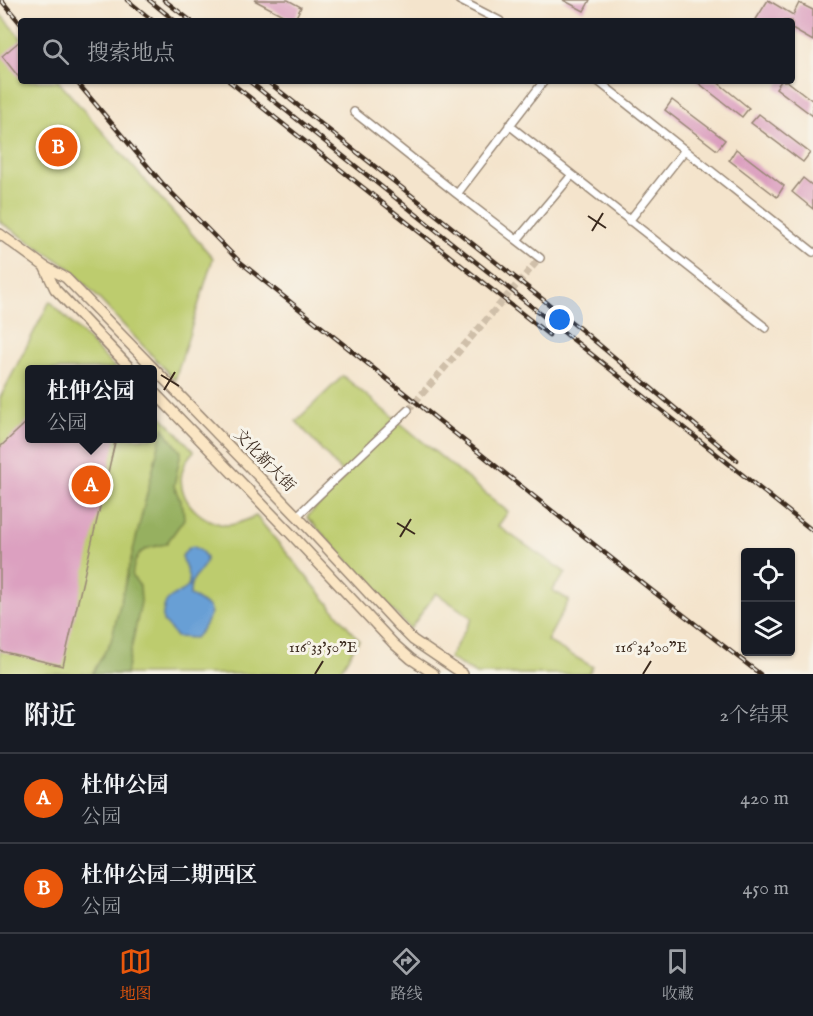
<!DOCTYPE html>
<html lang="zh">
<meta charset="utf-8">
<style>
:root{--surface:#171b24;--page:#20242c;--text:#f1f3f6;--muted:#9ea1a6;--line:#363941;--accent:#ea580c}
body{margin:0;font-family:"IM FELL English","Noto Serif SC",serif;background:var(--page);color:var(--text)}
.controls{position:absolute;right:18px;bottom:18px;display:grid;overflow:hidden;border-radius:6px;box-shadow:0 2px 4px #0004}
.controls button{width:54px;height:54px;display:grid;place-items:center;padding:0;border:0;border-bottom:2px solid var(--line);background:var(--surface);color:var(--text);font:30px sans-serif}
.you{position:absolute;left:560px;top:320px;width:21px;height:21px;margin:-15px;border:4px solid #fff;border-radius:50%;background:#1a73e8;box-shadow:0 0 0 9px #1a73e833}
.badge{display:grid;place-items:center;width:39px;height:39px;border-radius:50%;background:var(--accent);color:#fff;font-size:20px;font-weight:700}
.pin{position:absolute;translate:-50% -50%;border:3px solid #fff;box-shadow:0 2px 6px #0006}
.popup{position:absolute;left:25px;top:365px;width:132px;height:78px;box-sizing:border-box;display:grid;place-content:center;border-radius:6px;background:var(--surface);filter:drop-shadow(0 2px 4px #0005);font-size:20px;white-space:nowrap;color:var(--muted)}
.popup b{font-size:22px;color:var(--text)}
.popup::after{content:'';position:absolute;left:50%;top:100%;margin-left:-12px;border:12px solid transparent;border-top-color:var(--surface)}
.list{margin:0;padding:0;list-style:none}
h2{display:flex;justify-content:space-between;align-items:center;height:78px;margin:0;padding:0 24px;font-size:26px}
h2 small{font-size:20px;font-weight:400;color:var(--muted)}
.list li{display:grid;grid-template-columns:39px 1fr auto;gap:18px;align-items:center;box-sizing:border-box;height:90px;padding:0 24px;border-top:2px solid var(--line)}
.list b{display:block;font-size:22px;white-space:nowrap}
.list p{margin:0;font-size:20px;white-space:nowrap;color:var(--muted)}
.list em{font-size:20px;font-style:normal;color:var(--muted)}
.icon{flex:none;width:33px;height:33px;fill:none;stroke:currentColor;stroke-width:2;stroke-linecap:round;stroke-linejoin:round}
.map{position:relative;flex:none;width:813px;height:674px;overflow:hidden}
.search{position:absolute;background:var(--surface);box-shadow:0 2px 4px #0004;left:18px;right:18px;top:18px;height:66px;display:flex;align-items:center;gap:15px;box-sizing:border-box;padding:0 21px;border-radius:6px;color:var(--muted);font-size:22px}
.sheet{height:258px;background:var(--surface)}
nav{display:flex;justify-content:space-around;align-items:center;box-sizing:border-box;height:84px;border-top:2px solid var(--line);background:var(--surface);font-size:16px;color:var(--muted)}
nav a{display:grid;justify-items:center;gap:3px}
nav .on{color:var(--accent)}
.map>svg:first-child{display:block}
</style>
<div class="map">
<svg width="813" height="674" viewBox="0 0 813 674">
<rect width="100%" height="100%" fill="#f7f3e8"/>
<filter id="ink" filterUnits="userSpaceOnUse"><feTurbulence type="fractalNoise" baseFrequency=".0167" numOctaves="2"/><feDisplacementMap in="SourceGraphic" scale="12" xChannelSelector="R" yChannelSelector="G"/><feConvolveMatrix kernelMatrix="1 2 1 2 8 2 1 2 1" color-interpolation-filters="sRGB"/></filter>
<filter id="wash" filterUnits="userSpaceOnUse"><feTurbulence type="fractalNoise" baseFrequency=".008" numOctaves="4" result="noise"/><feDisplacementMap in="SourceGraphic" scale="24" xChannelSelector="R" yChannelSelector="G"/><feGaussianBlur stdDeviation="1.35" result="paint"/><feColorMatrix in="noise" values="0 0 0 0 0 0 0 0 0 0 0 0 0 0 0 0 0 1.4 0 .05"/><feComposite in="paint" operator="in"/></filter>
<g filter="url(#wash)">
<rect width="100%" height="100%" fill="#f4e4cc"/>
<path fill="#bdcc6e" stroke="#7c7b46" stroke-width="1.5" d="M0,14L21,38V81H58L213,258L175,380L70,268L0,222Z
M50,301L116,369L29,370V438H152L153,407L194,451C167,479 186,515 220,524C231,528 246,520 256,516L359,640L338,674H0V398Z
M343,376L508,512L498,526L566,573L552,590L569,600L547,641L593,667L588,674H476L449,658L472,618L436,593L410,629L307,517L345,476L296,421Z"/>
<path fill="#96b061" stroke="#686d40" stroke-width="1.5" d="M163,428L181,452L174,486L183,507L184,519L166,544C142,548 135,551 132,576L140,586L141,602L126,674H92L111,641Z"/>
<path fill="#689fd5" stroke="#52647a" stroke-width="1.5" d="M193,546C218,559 201,567 193,580C190,584 190,590 190,595L209,607L211,613L202,630L195,638L176,637L167,625L163,622C160,585 190,599 189,580C188,573 184,564 182,556L187,549Z"/>
<g id="blocks">
<path fill="#dca0c0" d="M254,0H288L301,7L294,21Z
M563,0H590L584,11Z
M768,0L793,15L799,3L813,10V41L792,29V21H755Z
M21,40V80L2,56Z
M696,81H716L749,108L742,117Z
M781,81H787L813,101V116L776,88Z
M672,100L725,140L717,150L665,110Z
M759,114L810,153L803,162L751,123Z
M736,149L784,186L777,197L729,160Z
M803,178L813,186V209L792,192Z
M29,420V438H116L63,666L0,651V447Z"/>
</g>
</g>
<g filter="url(#ink)">
<use href="#blocks" fill-opacity="0" stroke="#988775" stroke-width="1.5"/>
<g fill="none" stroke-linecap="round" stroke-linejoin="round">
<path stroke="#cfbfa9" stroke-width="7" stroke-dasharray="7 3.5" stroke-linecap="butt" d="M408,410L540,258"/>
<g stroke="#988775" stroke-width="10">
<path id="street" d="M459,0L500,21
M598,81L813,252
M354,112L457,194L544,81
M509,125L766,328
M457,194L540,258
M629,221L685,150
M517,240L572,175
M297,516L408,410"/>
</g>
<g stroke="#988775" stroke-width="12">
<path id="secondary" d="M0,234L44,266L66,278L297,516L398,625L413,640L463,674
M44,266L55,289L132,370
M152,390L292,535L394,644L411,659L434,674"/>
</g>
<use href="#street" stroke="#fff" stroke-width="7"/>
<use href="#secondary" stroke="#fbe6c4" stroke-width="9"/>
<g stroke="#3b2a1e" stroke-width="4.5">
<path id="rail" d="M1,0L21,24
M127,0L153,21
M149,0L175,21
M164,0L191,21
M76,81L162,183L239,261L650,589L760,674
M229,81L549,335
M249,81L813,531
M267,81L584,332L737,460"/>
</g>
<use href="#rail" stroke="#f7f3e8" stroke-width="2" stroke-dasharray="7" stroke-linecap="butt"/>
</g>
</g>
<path fill="none" stroke="#3b2a1e" stroke-width="2" d="M588,216L606,228M592,231L603,213M161,375L179,386M164,390L175,372M397,523L415,534M400,537L411,519M315,674L323,661M643,674L651,661"/>
<g text-anchor="middle" dominant-baseline="central" stroke-width="6" stroke-linejoin="round" paint-order="stroke">
<g font-size="16" fill="#3b2a1e" stroke="#f7f3e8">
<text transform="translate(264 461) rotate(46)">文化新大街</text>
</g>
</g>
<g font-size="15" text-anchor="middle" fill="#3b2a1e" stroke="#f7f3e8" stroke-width="6" stroke-linejoin="round" paint-order="stroke">
<text x="323" y="652">116°33'50"E</text>
<text x="651" y="652">116°34'00"E</text>
</g>
</svg>
<div class="controls">
<button><svg class="icon" aria-label="locate" viewBox="0 0 24 24"><circle cx="12" cy="12" r="6"/><path d="M12 2v4M12 18v4M2 12h4M18 12h4"/></svg></button>
<button><svg class="icon" aria-label="layers" viewBox="0 0 24 24"><path d="M12 4l9 5-9 5-9-5zM3 14l9 5 9-5"/></svg></button>
</div>
<div class="you"></div>
<div class="pin badge" style="left:91px;top:485px">A</div>
<div class="popup"><b>杜仲公园</b>公园</div>
<div class="pin badge" style="left:58px;top:147px">B</div>
<div class="search"><svg class="icon" aria-label="search" viewBox="0 0 24 24"><circle cx="10" cy="10" r="6"/><path d="M15 15l6 6"/></svg>搜索地点</div>
</div>
<section class="sheet">
<h2>附近<small>2个结果</small></h2>
<ul class="list">
<li><span class="badge">A</span><div><b>杜仲公园</b><p>公园</p></div><em>420 m</em></li>
<li><span class="badge">B</span><div><b>杜仲公园二期西区</b><p>公园</p></div><em>450 m</em></li>
</ul>
</section>
<nav>
<a class="on"><svg class="icon" aria-label="map" viewBox="0 0 24 24"><path d="M3 6l6-2 6 2 6-2v14l-6 2-6-2-6 2zM9 4v14M15 6v14"/></svg>地图</a>
<a><svg class="icon" aria-label="directions" viewBox="0 0 24 24"><path d="M12 3l9 9-9 9-9-9zM9 14v-3h6M13 9l2 2-2 2"/></svg>路线</a>
<a><svg class="icon" aria-label="saved" viewBox="0 0 24 24"><path d="M7 4h10v16l-5-4-5 4z"/></svg>收藏</a>
</nav>
